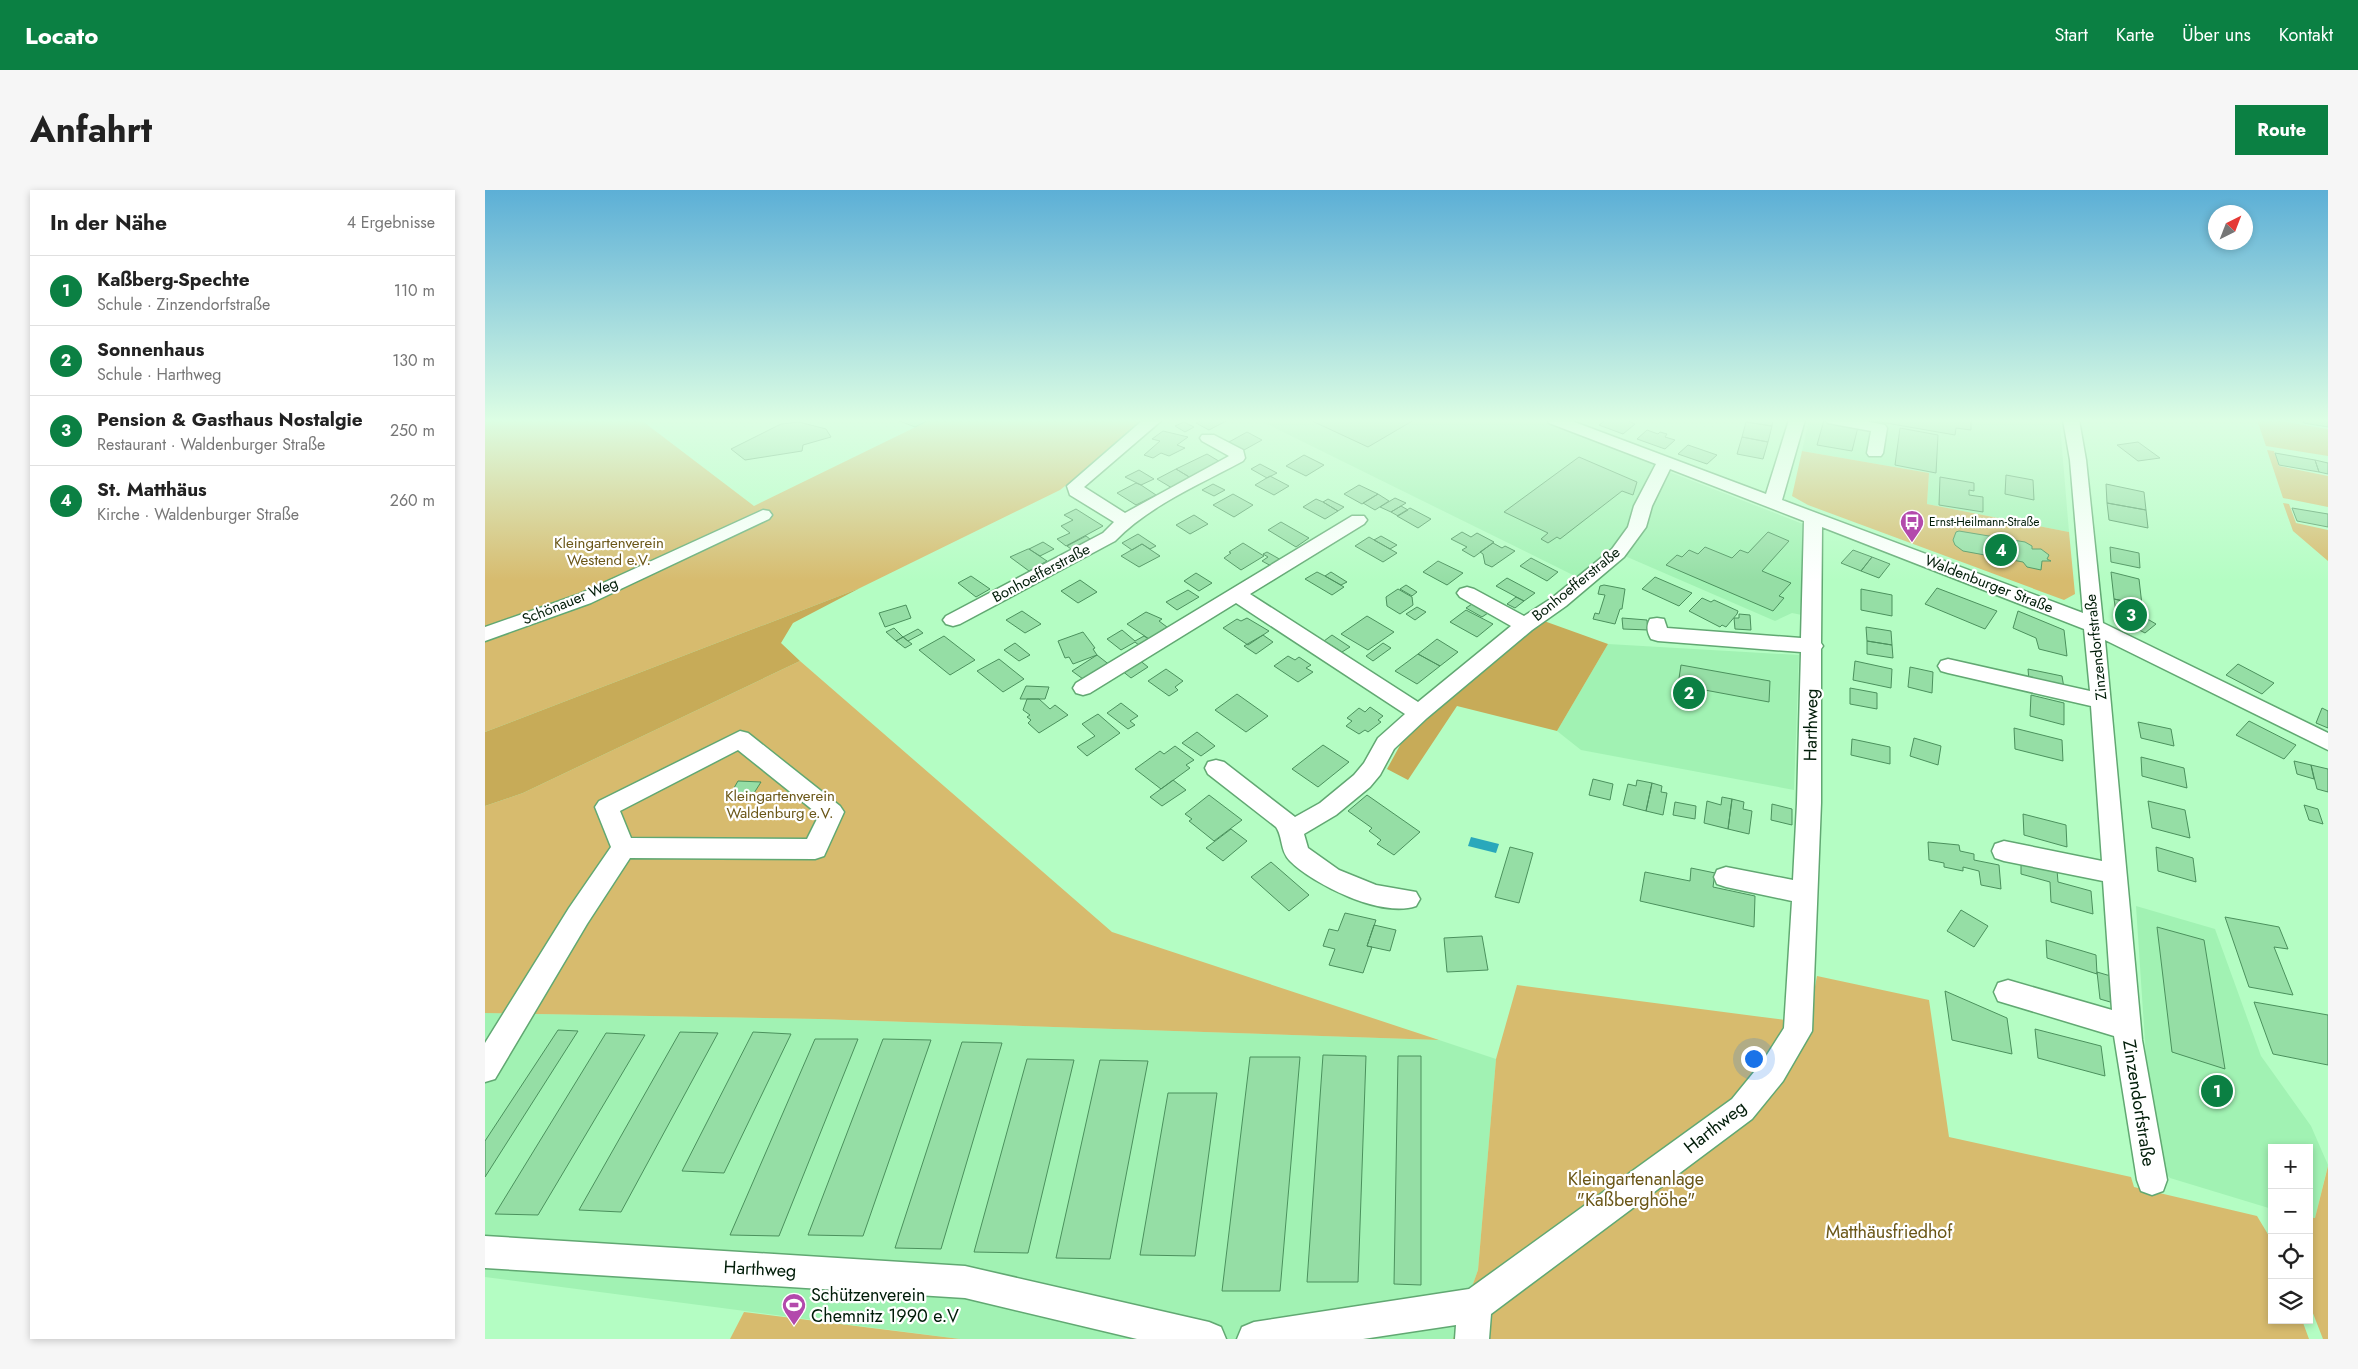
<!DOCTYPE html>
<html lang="de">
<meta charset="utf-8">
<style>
:root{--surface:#fff;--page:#f6f6f6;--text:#222;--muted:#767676;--line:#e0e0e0;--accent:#0b8043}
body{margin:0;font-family:Jost,sans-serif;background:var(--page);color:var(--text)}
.controls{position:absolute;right:15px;bottom:15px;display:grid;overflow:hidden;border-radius:0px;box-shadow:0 2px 8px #0003}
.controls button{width:45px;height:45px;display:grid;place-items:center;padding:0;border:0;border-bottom:1px solid var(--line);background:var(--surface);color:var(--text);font:25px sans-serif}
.compass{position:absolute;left:1723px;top:15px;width:45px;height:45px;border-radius:50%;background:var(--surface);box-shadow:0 2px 8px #0003;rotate:42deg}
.you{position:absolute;left:1268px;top:868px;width:18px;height:18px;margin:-12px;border:4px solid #fff;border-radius:50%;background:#1a73e8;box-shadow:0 0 0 8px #1a73e833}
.badge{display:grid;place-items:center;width:32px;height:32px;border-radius:50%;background:var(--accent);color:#fff;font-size:16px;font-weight:700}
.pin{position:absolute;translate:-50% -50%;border:2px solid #fff;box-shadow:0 1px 5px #0006}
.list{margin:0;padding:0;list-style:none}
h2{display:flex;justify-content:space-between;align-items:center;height:65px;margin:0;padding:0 20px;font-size:21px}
h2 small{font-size:16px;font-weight:400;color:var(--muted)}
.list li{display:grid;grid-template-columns:32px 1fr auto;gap:15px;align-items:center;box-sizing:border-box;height:70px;padding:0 20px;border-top:1px solid var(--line)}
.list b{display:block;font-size:19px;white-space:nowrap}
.list p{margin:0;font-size:16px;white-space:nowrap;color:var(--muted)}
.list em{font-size:16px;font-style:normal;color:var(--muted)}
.icon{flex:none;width:28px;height:28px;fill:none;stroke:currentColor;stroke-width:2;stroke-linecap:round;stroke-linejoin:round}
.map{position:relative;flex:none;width:1843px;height:1149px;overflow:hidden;border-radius:0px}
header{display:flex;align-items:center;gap:30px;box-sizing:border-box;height:70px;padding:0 25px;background:var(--accent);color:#fff}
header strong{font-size:24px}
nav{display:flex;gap:28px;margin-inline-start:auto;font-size:18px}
.intro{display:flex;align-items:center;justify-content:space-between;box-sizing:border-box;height:120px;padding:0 30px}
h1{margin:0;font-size:35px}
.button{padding:12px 22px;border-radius:0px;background:var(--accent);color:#fff;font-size:18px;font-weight:700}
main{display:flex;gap:30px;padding:0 30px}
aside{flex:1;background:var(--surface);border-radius:0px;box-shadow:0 2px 8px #0003}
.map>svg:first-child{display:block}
</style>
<header>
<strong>Locato</strong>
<nav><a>Start</a><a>Karte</a><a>Über uns</a><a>Kontakt</a></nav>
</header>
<div class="intro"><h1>Anfahrt</h1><a class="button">Route</a></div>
<main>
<aside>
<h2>In der Nähe<small>4 Ergebnisse</small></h2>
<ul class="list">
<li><span class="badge">1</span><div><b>Kaßberg-Spechte</b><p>Schule · Zinzendorfstraße</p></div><em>110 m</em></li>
<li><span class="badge">2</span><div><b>Sonnenhaus</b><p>Schule · Harthweg</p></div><em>130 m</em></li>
<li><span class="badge">3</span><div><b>Pension &amp; Gasthaus Nostalgie</b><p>Restaurant · Waldenburger Straße</p></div><em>250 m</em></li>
<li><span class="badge">4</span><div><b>St. Matthäus</b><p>Kirche · Waldenburger Straße</p></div><em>260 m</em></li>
</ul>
</aside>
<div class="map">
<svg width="1843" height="1149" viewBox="0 0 1843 1149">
<rect width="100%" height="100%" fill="#b4fdc3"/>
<path fill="#a1f2b3" d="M774,230H1070L1180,272L1177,279L1318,334L1317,425L1307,423L1290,431L1133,363L1100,391Z
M1324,230H1567L1575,234L1584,342L1442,314L1444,283L1317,261Z
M1123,454L1314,465L1309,600L1096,560L1072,541Z
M1651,716L1730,739L1776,866L1826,936L1843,975L1830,1028L1824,1027V958H1787V1019L1685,988L1668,972Z
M0,823L334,829L954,850L1011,869L993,1080L968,1149H475L0,1087Z"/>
<path fill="#d7bb6e" d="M0,230H156L269,316L445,230H664L575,300L375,398L0,542Z
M1772,230H1789L1843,239V266L1781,256Z
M1782,260L1789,261L1794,276L1843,286V317L1798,308Z
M1317,261L1444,283L1442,314L1584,342L1590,404L1579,410L1323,315L1307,306Z
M1798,313L1804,314L1811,333L1843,340V371L1808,341Z
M315,471L627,742L954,850L334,829L0,823V616L38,603Z
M1332,786L1444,810L1464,947L1646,987L1649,997L1772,1026L1787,1051V1130H1817L1824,1149H968L993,1080L1011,869L1032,795L1323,833Z
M1843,976V1149H1838L1824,1113V1027L1830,1028Z
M259,1122L475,1149H245Z"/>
<path fill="#c7ab58" d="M375,398L308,433L296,453L315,471L38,603L0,616V542Z
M1059,431L1123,454L1072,541L972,516L923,590L902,579L919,548L960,511Z"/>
<path fill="#2aa8bb" d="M986,647L1014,654L1011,663L983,656Z"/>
<path fill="#95dea5" stroke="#4b915d" d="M412,230H444L430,237Z
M718,230H743L724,240L711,233Z
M825,230H929L883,257Z
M1121,230H1142L1150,234L1138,244L1114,235Z
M1262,230H1288L1287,236L1261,232Z
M1339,230L1373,237L1367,261L1332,255Z
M1384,230H1486V240L1471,238L1470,245Z
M1818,230H1843V237L1819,233Z
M314,232L341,239L346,247L318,255L317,261L260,270L246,259L296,234Z
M699,232L709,237L700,242L690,236Z
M1261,232L1287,236L1283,252L1257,247Z
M1415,238L1453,245L1451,283L1410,275Z
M1162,240L1173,244L1175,242L1182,244L1180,247L1190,250L1180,259L1152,249Z
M678,241L703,247L692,255L700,258L684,266L676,263L668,268L659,265L675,251L667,249Z
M762,242L777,250L759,260L744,252Z
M1257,247L1283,252L1278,269L1252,264Z
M1653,252L1675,268L1653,271L1632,255Z
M1203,255L1232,265L1222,274L1193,264Z
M1790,263L1830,270L1834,282L1794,275Z
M722,264L737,273L706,288L691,279Z
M819,265L839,275L821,286L801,276Z
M1094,267L1152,292L1148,305L1137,301L1075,349L1072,347L1063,353L1056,349L1063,343L1019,322Z
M1830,270L1843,273V284L1834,282Z
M775,274L792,283L782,288L766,279Z
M691,279L706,288L687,298L672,289Z
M654,280L669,289L656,295L640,287Z
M1521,285L1548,290L1549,310L1520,304Z
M785,286L804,296L789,305L770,295Z
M1455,287L1489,293V301L1484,300V305L1498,307V322L1454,315Z
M651,293L656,295L671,305L651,315L632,303Z
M728,294L740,300L729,306L717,300Z
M1621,294L1659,302L1661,320L1622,313Z
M874,295L893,304L877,314L859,304Z
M748,304L768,315L749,327L728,315Z
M893,304L904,311L890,320L878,313Z
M910,308L921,313L906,322L895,317Z
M831,309L838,312L853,321L840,329L818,317Z
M843,309L859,317L853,321L838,312Z
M1622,313L1661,320L1663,338L1624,330Z
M916,316L923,320L913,326L906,322Z
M925,318L946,329L933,338L912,326Z
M1807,318L1843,324V337L1812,331Z
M591,319L618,336L581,356L572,349L585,343L576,336L588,330L579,325Z
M709,325L723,334L705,344L691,335Z
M796,332L824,348L811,357L783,340Z
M1474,341L1540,352L1547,356V359H1556L1564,365L1562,369L1566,371H1557L1556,380L1542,377L1538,372L1478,361L1470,355L1468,350L1471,342Z
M977,342L986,347L992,343L1009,352L989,367L977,360L982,357L966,349Z
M1283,342L1304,351L1277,381L1306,393L1294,406L1299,408L1288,421L1181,375L1192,365L1197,367L1204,360L1213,364L1220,357L1247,368L1255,360L1263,363Z
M653,344L671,356L665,359L657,354L647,360L637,353Z
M601,346L609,352L590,362L582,356Z
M896,346L912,355L905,359L889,350Z
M884,347L912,363L898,372L870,356Z
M558,352L569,359L555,366L544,359Z
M758,353L779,366L756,380L739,368L746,363L744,362Z
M1008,353L1017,358L1020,356L1030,361L1007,377L1000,374L998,364L995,362Z
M657,354L675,366L654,377L636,366Z
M1625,357L1654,363L1655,378L1626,372Z
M543,359H544L562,371L544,381L525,367Z
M1368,360L1387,367L1376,381L1356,373Z
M782,362L798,371L788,377L777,371L783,367L778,364Z
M1387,367L1405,374L1394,388L1376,381Z
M1046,368L1073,382L1062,391L1035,376Z
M953,371L978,383L962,395L938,382Z
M832,382L840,386L859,397L847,405L820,389Z
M846,382L862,392L856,395L840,386Z
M1626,382L1654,389L1657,415L1629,409Z
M711,383L727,393L714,401L699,391Z
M486,386L505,399L491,407L473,393Z
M1170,387L1207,403L1194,416L1157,399Z
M1022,388L1050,403L1039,411L1011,396Z
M595,390L612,402L593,413L576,401Z
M921,395L932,402L927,406L915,399Z
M1119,395L1140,399L1137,419H1135L1130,434L1108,429L1110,423L1114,424L1120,405L1113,404L1115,396Z
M1452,398L1512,421L1500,439L1440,414Z
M913,399L927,407L928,415L915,424L902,416L901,407Z
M1376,399L1407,405V426L1376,420Z
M703,400L714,407L692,420L681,412Z
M1031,407L1039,411L1030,418L1022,414Z
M1217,408L1226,412L1229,410L1253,421L1252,424L1241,437L1237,435L1235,437L1204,421Z
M1629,409L1657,415L1659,427L1671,434L1660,443L1639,432L1631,422Z
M987,414L1003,423L997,427L981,418Z
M421,415L426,428L400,437L394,423Z
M932,417L941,422L930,430L921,424Z
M981,420L1008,434L992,447L965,432Z
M537,421L556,434L540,443L521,430Z
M1533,421L1579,440L1582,466L1554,459L1551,448L1528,438Z
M661,422L677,429L674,431L682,437L664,449L642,434Z
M1254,424L1265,425L1266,440L1250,439L1249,428H1254Z
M882,426L909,442L883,460L856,444Z
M762,428L784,441L763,455L738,438L752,429L756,431Z
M1137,428L1162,430L1163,440L1138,439Z
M1381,437L1406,441L1407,455L1382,451Z
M409,438L418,447L411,451L401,442Z
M433,439L438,443L423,451L418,447Z
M637,440L650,451L659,446L665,450L655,456L650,452L636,460L622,449Z
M598,442L610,458L608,459L612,465L588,474L584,467L580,468L573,451Z
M778,445L788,452L771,464L759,456Z
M847,445L865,457L857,462L839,451Z
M459,446L490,470L465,485L434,460Z
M418,447L423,451L427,454L420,458L411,451Z
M952,449L973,462L955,476L933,464Z
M1382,451L1407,455L1408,468L1382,464Z
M530,453L545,465L534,471L519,460Z
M898,453L906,458L888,471L881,466Z
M933,464L955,476L932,494L910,481Z
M612,465L626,476L598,489L587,481Z
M803,466L810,470L814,467L826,475L821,478L828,482L813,492L789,476Z
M514,469L539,489L518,502L492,481Z
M653,469L663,477L646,488L636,480Z
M1370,471L1407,479L1406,498L1368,490Z
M1753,474L1789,493L1777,504L1741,485Z
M1196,475L1285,491L1284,512L1193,495Z
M1425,477L1448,482L1447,503L1423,497Z
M681,479L698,491L690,497L693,500L684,506L663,491Z
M1543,479L1577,486L1579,498L1544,491Z
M541,496L564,497L560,509H535Z
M1365,498L1392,503V519L1365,514Z
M752,504L783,526L761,542L730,520Z
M1546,505L1579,513V535L1545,526Z
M542,509H554L565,519L570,515L583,525L554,543L543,533L546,530L542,527L545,525L538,520Z
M636,513L653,526L645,531L650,535L643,539L622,523Z
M885,517L898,526L893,530L896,532L883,542L880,540L874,544L861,536L867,531L862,528L874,518L880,522Z
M1837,518L1843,521V538L1831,533Z
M613,524L635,543L602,566L592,557L610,546L597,534Z
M1764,531L1811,555L1799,569L1751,545Z
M1653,532L1686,539L1689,556L1656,548Z
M1529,538L1577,550L1578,571L1530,559Z
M712,542L730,556L716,566L697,553Z
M1429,548L1456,556L1453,575L1425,566Z
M1367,549L1405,557V574L1366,565Z
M838,555L864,572L833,597L807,579Z
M690,556L709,570L701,575L705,578L676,599L650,579L675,561L679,564Z
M1656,567L1699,578L1702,598L1657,586Z
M1809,571L1826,575L1829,589L1812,584Z
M1826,575L1843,579V602L1832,599Z
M1108,589L1128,594L1125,610L1104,605Z
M688,590L701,600L677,616L665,607Z
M1152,590L1167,593L1161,621L1138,615L1143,594L1151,596Z
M253,591L276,592L264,611L242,610Z
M1167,593L1177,596L1176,602L1182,603L1178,625L1161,621Z
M724,605L757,630L729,651L704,631L707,629L700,624Z
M882,605L935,642L909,665L892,654L896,650L884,641L887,638L863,621Z
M1237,607L1247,609L1243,639L1219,633L1222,611L1236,615Z
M1247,609L1259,612L1258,619L1267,621L1264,644L1243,639Z
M1663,611L1700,620L1705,648L1667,638Z
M1190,612L1211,616L1210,629L1188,625Z
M1287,614L1307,619V635L1286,630Z
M1819,615L1833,619L1838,634L1824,630Z
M1538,624L1581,635L1582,657L1539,645Z
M746,639L762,651L738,671L721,658Z
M1443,652L1474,655L1475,661L1489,664V670L1514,675L1516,699L1496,695L1494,681L1478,677V681L1459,677V673L1444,670Z
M1025,657L1048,663L1034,713L1010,707Z
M1671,657L1708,668L1711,692L1673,681Z
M1536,670L1572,680L1573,692L1606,701L1608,724L1566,712L1565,692L1536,684Z
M786,672L824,705L804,721L766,687Z
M1206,678L1230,683L1228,697L1270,706L1269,737L1155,711L1160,682L1205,691Z
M1476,720L1503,736L1489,757L1462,741Z
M860,723L891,730L882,756L887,757L878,783L844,775L850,759L838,756L844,739L853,741Z
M1740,727L1794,737L1803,759L1789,757L1808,805L1764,797Z
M889,735L911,740L905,761L882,756Z
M1672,737L1719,750L1740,879L1687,862Z
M997,746L1003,780L962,782L959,748Z
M1561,750L1611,765L1612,784L1562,768Z
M1612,782L1629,787L1632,814L1615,809Z
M1460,801L1522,828L1527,864L1467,850Z
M1769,812L1843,825V875L1788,864Z
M1550,839L1616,856L1620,886L1553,868Z
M73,840L93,841L0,987V951Z
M195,842L233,843L136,1022L94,1020Z
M268,842L306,844L239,983L197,981Z
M121,843L160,845L53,1025L10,1024Z
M330,849H373L294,1046L245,1045Z
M398,849L446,850L378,1046L323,1045Z
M477,852L517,853L456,1059L410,1058Z
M838,865L881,866L873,1092H822Z
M913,866H936V1095L909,1094Z
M765,867H815L795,1101H737Z
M542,869L589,870L543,1063L489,1062Z
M615,870L663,871L625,1069L571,1068Z
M683,903H732L710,1066L655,1065Z"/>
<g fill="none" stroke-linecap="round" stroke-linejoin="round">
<g stroke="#61a872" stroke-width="3">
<path id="minor" d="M658,230H677L599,297L640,323L744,266L717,251L715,248L717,245H729L758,260L760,268L758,271C714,295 665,315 630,351L475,434L468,436L461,434L458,430L461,426L618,343L629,332L585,305L582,296Z
M1062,230H1084L1281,304L1304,230H1320L1297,310L1598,423L1585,270L1578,230H1594L1601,270L1618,433L1843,543V560L1620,450L1657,850L1682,990L1678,1001L1667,1005L1656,1001L1652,990L1629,846L1523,814L1513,811L1509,802L1513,793L1523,790L1627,820L1618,691L1519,671L1510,668L1507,661L1510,654L1519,651L1617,671L1606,516L1463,483L1456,481L1453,476L1456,471L1463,469L1605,501L1599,439L1337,337L1336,453L1338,456L1336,459V613L1327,841L1298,891L1267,929L1006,1124L1004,1149H970L971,1135L878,1149H752L757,1137L769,1132L984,1099L1247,909L1278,871L1299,838L1307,711L1241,697L1232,694L1229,687L1232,680L1241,677L1308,690L1312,613L1316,462L1173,451L1166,449C1162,442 1161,436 1165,429L1172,428L1179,429L1182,438L1316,448L1319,331L1185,279L1167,316L1161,337L1139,367L1081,416L1047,440L942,528L909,559L895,585L885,597L851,625L819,644L823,658L854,680L891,695L931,702L935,709L931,716C897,728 829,695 805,671C795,661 798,647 791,637L723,584L720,578L723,572L731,570L739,572L810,627L835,613L869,585L879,573L893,548L920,524L751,413L605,503L598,505L591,503L588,498L591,493L867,326H879L882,330L879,334L765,404L933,512L1026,436L975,407L972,403L975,399L982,397L989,399L1039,426L1067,408L1127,359L1143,337L1149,316L1171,274L1064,233Z
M1341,230H1374L1400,235L1402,238L1398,263L1396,266H1384L1382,263L1386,241L1343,233Z
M278,320L284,321L287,325L284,329L106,413L0,451V437L92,405Z
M255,541L263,543L355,616L359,622L339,666L330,669L145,668L102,734L10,889L0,892V853L84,718L126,657L110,617L114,611ZM253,560L334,625L322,649L146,648L135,621Z
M0,1046L480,1076L724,1132L736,1137L741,1149H652L480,1108L0,1078Z"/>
</g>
<use href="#minor" fill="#fff" fill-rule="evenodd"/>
</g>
<linearGradient id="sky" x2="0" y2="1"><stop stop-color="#5cafd6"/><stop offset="0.59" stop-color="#ddfee4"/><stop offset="1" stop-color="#ddfee4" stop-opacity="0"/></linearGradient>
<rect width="1843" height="391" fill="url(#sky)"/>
<defs>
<g id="bus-pin" transform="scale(1.25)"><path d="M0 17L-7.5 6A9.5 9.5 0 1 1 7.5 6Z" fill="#b34aac" stroke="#fff"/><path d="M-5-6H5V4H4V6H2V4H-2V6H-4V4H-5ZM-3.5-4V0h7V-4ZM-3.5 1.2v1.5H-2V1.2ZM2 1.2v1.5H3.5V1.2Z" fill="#fff"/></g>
<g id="stadium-pin" transform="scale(1.25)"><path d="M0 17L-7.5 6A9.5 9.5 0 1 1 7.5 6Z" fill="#b34aac" stroke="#fff"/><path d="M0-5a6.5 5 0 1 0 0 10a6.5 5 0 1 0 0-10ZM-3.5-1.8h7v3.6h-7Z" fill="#fff"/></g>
</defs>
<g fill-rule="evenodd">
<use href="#bus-pin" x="1427" y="332"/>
<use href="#stadium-pin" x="309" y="1115"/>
</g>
<g text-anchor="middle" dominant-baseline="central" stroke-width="4.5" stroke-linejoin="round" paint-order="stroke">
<g font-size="12" fill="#001c08" stroke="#fff" text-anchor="start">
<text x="1444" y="332">Ernst-Heilmann-Straße</text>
</g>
<g font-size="15" fill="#6a5617" stroke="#fff">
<text x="124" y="353">Kleingartenverein<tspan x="124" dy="17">Westend e.V.</tspan></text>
<text x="295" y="606">Kleingartenverein<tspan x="295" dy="17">Waldenburg e.V.</tspan></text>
</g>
<g font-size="15" fill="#001c08" stroke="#fff">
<text transform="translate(556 383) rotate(-28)">Bonhoefferstraße</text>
<text transform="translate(1091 394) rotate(-39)">Bonhoefferstraße</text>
<text transform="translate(1504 394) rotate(21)">Waldenburger Straße</text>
<text transform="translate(85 411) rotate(-22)">Schönauer Weg</text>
<text transform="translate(1611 457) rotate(-96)">Zinzendorfstraße</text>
</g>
<g font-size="18" fill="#001c08" stroke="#fff">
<text transform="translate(1326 535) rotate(-89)">Harthweg</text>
<text transform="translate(1654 913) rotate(81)">Zinzendorfstraße</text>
<text transform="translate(1230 937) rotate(-38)">Harthweg</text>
<text transform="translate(275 1079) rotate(3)">Harthweg</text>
</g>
<g font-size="18" fill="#6a5617" stroke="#fff">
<text x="1151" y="989">Kleingartenanlage<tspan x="1151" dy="21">"Kaßberghöhe"</tspan></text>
<text x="1404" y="1042">Matthäusfriedhof</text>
</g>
<g font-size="18" fill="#001c08" stroke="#fff" text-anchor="start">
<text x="326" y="1105">Schützenverein<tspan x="326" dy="21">Chemnitz 1990 e.V</tspan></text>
</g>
</g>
</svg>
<div class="controls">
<button>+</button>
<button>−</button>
<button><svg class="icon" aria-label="locate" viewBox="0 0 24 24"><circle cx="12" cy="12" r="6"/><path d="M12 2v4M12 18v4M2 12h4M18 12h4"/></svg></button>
<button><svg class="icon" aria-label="layers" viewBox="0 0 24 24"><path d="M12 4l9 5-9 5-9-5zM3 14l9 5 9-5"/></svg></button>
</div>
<svg class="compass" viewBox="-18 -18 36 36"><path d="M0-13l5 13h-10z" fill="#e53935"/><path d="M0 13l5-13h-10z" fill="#767676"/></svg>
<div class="you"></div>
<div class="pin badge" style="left:1732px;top:901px">1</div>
<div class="pin badge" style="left:1204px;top:503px">2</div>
<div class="pin badge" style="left:1646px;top:425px">3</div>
<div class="pin badge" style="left:1516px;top:360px">4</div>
</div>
</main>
